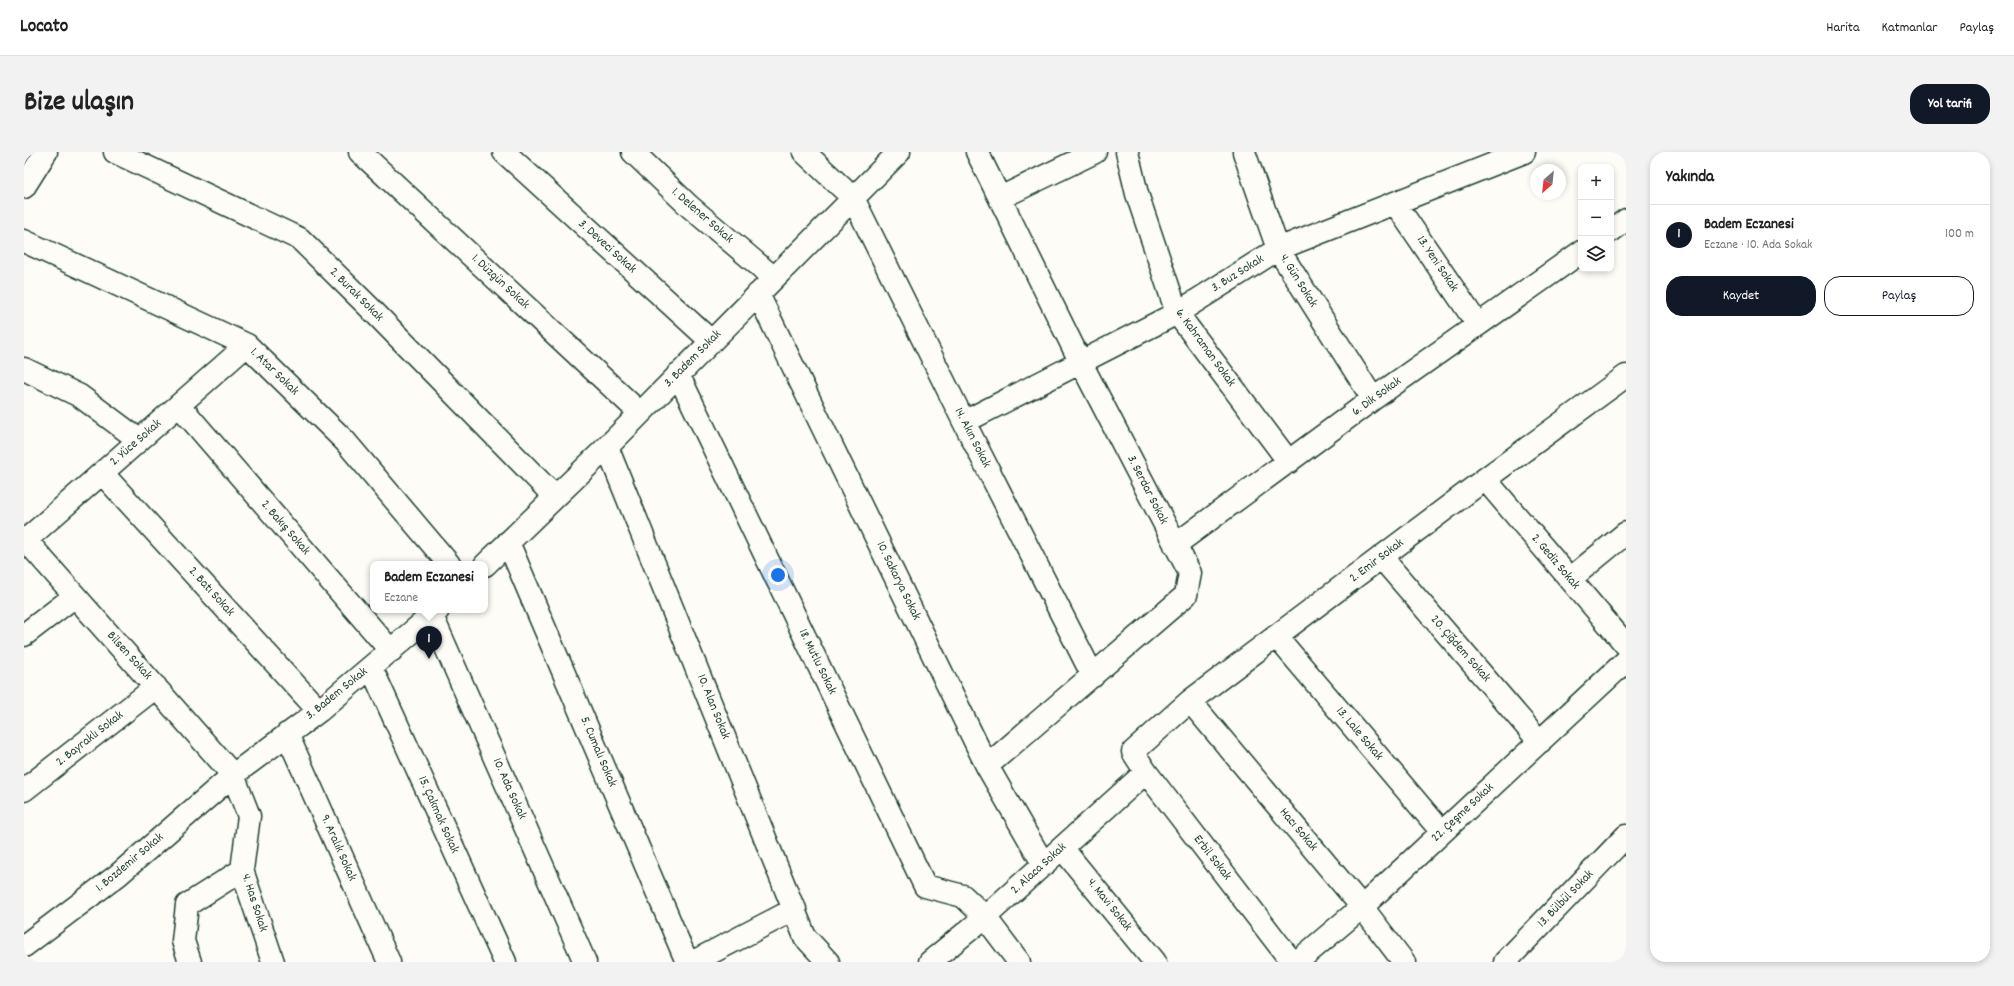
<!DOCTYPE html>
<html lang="tr">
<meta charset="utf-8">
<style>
:root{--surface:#fff;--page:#f2f2f2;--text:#222;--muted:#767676;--line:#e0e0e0;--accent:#111827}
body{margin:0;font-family:Dekko,sans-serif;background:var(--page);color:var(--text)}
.controls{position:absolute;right:12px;top:12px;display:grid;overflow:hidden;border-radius:8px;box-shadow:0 2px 6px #0003}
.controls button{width:36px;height:36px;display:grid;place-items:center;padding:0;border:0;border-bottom:1px solid var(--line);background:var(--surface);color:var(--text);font:20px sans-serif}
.compass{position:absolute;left:1506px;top:12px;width:36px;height:36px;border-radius:50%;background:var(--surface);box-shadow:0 2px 6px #0003;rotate:207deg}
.you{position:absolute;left:754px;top:423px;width:14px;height:14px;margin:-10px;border:3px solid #fff;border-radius:50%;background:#1a73e8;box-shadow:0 0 0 6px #1a73e833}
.badge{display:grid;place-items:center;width:26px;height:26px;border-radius:50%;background:var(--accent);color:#fff;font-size:13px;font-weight:700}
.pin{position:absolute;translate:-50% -33px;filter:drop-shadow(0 1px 2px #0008)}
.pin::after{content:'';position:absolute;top:21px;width:14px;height:12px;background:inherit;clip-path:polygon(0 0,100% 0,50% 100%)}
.popup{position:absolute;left:346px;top:409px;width:118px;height:52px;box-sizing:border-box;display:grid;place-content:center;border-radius:8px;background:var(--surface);filter:drop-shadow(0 1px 3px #0005);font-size:13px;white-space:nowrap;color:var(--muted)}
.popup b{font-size:15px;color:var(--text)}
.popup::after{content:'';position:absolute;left:50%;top:100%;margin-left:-8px;border:8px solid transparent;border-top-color:var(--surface)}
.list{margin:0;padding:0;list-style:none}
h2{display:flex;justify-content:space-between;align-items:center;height:52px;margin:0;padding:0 16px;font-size:17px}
h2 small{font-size:13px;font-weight:400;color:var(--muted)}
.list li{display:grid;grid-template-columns:26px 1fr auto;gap:12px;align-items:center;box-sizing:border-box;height:60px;padding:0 16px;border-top:1px solid var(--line)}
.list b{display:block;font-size:15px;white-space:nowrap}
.list p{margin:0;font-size:13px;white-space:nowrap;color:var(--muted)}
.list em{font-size:13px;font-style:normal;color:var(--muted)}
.actions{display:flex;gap:8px;padding:12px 16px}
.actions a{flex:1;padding:9px 0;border:1px solid var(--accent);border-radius:16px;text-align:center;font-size:14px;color:var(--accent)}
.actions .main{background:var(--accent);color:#fff}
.icon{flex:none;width:22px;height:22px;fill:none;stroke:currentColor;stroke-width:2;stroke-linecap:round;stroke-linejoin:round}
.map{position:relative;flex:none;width:1602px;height:810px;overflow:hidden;border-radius:16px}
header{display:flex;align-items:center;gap:24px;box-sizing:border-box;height:56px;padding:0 20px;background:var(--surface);border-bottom:1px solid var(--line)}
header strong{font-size:19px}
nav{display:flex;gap:22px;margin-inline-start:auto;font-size:14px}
.intro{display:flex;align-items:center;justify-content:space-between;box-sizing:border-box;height:96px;padding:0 24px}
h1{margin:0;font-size:28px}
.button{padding:10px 18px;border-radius:16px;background:var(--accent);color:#fff;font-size:14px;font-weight:700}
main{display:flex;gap:24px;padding:0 24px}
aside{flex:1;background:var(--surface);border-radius:16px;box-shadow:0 2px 6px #0003}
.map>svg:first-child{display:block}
</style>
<header>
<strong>Locato</strong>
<nav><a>Harita</a><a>Katmanlar</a><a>Paylaş</a></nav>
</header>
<div class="intro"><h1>Bize ulaşın</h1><a class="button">Yol tarifi</a></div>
<main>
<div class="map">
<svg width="1602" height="810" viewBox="0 0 1602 810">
<rect width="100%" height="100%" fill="#fdfcf7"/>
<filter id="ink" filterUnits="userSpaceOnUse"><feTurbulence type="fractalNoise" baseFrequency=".025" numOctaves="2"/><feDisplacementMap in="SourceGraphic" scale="8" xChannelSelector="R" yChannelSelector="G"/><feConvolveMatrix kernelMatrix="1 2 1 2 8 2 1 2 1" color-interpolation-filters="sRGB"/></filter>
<g filter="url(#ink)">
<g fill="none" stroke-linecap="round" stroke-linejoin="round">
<g stroke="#1f3d34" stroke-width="25">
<path id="minor" d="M91,0L276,87L346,156L531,345
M336,0L616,261
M480,0L687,189
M609,0L665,54L750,126
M780,0L829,46L940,270L1069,524
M953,0L1057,211L1166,421L1162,443L963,614
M1103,0L1113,42L1153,161L1265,310
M1220,0L1254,97L1349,247
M0,35L22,0
M976,46L1071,0
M1371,51L1454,173
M1587,79L1602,68
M0,89L223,193L321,289L425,412
M734,142L963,614L1020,713
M0,217L56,244L115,288
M654,222L901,734L939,744L961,765L995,810
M155,253L367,499
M940,270L1153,161L1254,97L1500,0
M583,295L781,785L804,810
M78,321L295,559
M1461,327L1602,493
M0,386L209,623L225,664L218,718L249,810
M2,388L223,193
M484,390L663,810
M1151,393L1349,247L1557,100
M1357,405L1516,590
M461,413L583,295L875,0
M1546,427L1602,381
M408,464L561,810
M0,483L51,444
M1252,484L1418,680
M347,515L481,810
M1166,549L1338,755L1380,810
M263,582L365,810
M0,638L132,535
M1038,696L1131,810
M0,794L94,723L209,623L295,559L414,458
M166,810L159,789L163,753L218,718
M669,810L771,757
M906,810L961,765L1122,620
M1268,810L1122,620L1109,600L1166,549L1461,327L1602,224
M1273,810L1338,755L1602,509
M1481,810L1602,684"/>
</g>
<use href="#minor" stroke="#fdfcf7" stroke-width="22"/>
</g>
</g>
<g text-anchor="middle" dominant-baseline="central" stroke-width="4" stroke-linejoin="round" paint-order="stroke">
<g font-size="13" fill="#1f3d34" stroke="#fdfcf7">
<text transform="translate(678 64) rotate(41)">1. Delener Sokak</text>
<text transform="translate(583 95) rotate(42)">3. Deveci Sokak</text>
<text transform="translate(1413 112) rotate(56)">13. Yeni Sokak</text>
<text transform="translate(1214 122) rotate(-32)">3. Buz Sokak</text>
<text transform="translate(1274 129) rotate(58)">4. Gün Sokak</text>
<text transform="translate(476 130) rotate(43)">1. Düzgün Sokak</text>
<text transform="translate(332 143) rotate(45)">2. Burak Sokak</text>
<text transform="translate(1181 196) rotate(54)">6. Kahraman Sokak</text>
<text transform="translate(669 207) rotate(-45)">3. Badem Sokak</text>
<text transform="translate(250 220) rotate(44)">1. Atar Sokak</text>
<text transform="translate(1353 245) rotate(-36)">6. Dik Sokak</text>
<text transform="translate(948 286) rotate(63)">14. Akın Sokak</text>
<text transform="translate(112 291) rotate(-41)">2. Yüce Sokak</text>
<text transform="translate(1123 338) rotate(63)">3. Serdar Sokak</text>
<text transform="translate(261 376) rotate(49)">2. Bakış Sokak</text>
<text transform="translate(1353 409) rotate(-37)">2. Emir Sokak</text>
<text transform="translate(1531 410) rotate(50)">2. Gediz Sokak</text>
<text transform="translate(874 429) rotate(64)">10. Sakarya Sokak</text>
<text transform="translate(187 440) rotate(48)">2. Batı Sokak</text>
<text transform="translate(1436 497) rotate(49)">20. Çiğdem Sokak</text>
<text transform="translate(105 504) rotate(48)">Bilsen Sokak</text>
<text transform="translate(793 510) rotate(64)">18. Mutlu Sokak</text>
<text transform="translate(313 542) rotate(-39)">3. Badem Sokak</text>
<text transform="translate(689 555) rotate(68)">10. Alan Sokak</text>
<text transform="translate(1335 582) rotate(50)">13. Lale Sokak</text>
<text transform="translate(66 587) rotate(-38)">2. Bayraklı Sokak</text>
<text transform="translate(574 600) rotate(67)">5. Cumalı Sokak</text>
<text transform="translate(485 637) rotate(66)">10. Ada Sokak</text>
<text transform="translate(1439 661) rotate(-43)">22. Çeşme Sokak</text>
<text transform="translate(414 663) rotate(66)">15. Çakmak Sokak</text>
<text transform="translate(1274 678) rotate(50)">Hacı Sokak</text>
<text transform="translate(314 696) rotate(66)">9. Aralık Sokak</text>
<text transform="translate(1188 706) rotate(52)">Erbil Sokak</text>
<text transform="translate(106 711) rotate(-40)">1. Bozdemir Sokak</text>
<text transform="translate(1015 717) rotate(-42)">2. Alaca Sokak</text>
<text transform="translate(1542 747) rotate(-46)">13. Bülbül Sokak</text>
<text transform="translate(230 751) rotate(72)">4. Has Sokak</text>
<text transform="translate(1085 753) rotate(51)">4. Mavi Sokak</text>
</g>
</g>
</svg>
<div class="controls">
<button>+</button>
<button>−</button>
<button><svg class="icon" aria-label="layers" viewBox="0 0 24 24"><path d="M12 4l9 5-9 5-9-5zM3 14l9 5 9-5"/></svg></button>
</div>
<svg class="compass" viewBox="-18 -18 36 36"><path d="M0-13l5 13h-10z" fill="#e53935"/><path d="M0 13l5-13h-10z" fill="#767676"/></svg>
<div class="you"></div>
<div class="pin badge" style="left:405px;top:507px">1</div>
<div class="popup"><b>Badem Eczanesi</b>Eczane</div>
</div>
<aside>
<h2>Yakında<small></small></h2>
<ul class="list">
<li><span class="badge">1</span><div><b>Badem Eczanesi</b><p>Eczane · 10. Ada Sokak</p></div><em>100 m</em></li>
</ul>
<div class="actions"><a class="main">Kaydet</a><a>Paylaş</a></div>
</aside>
</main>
